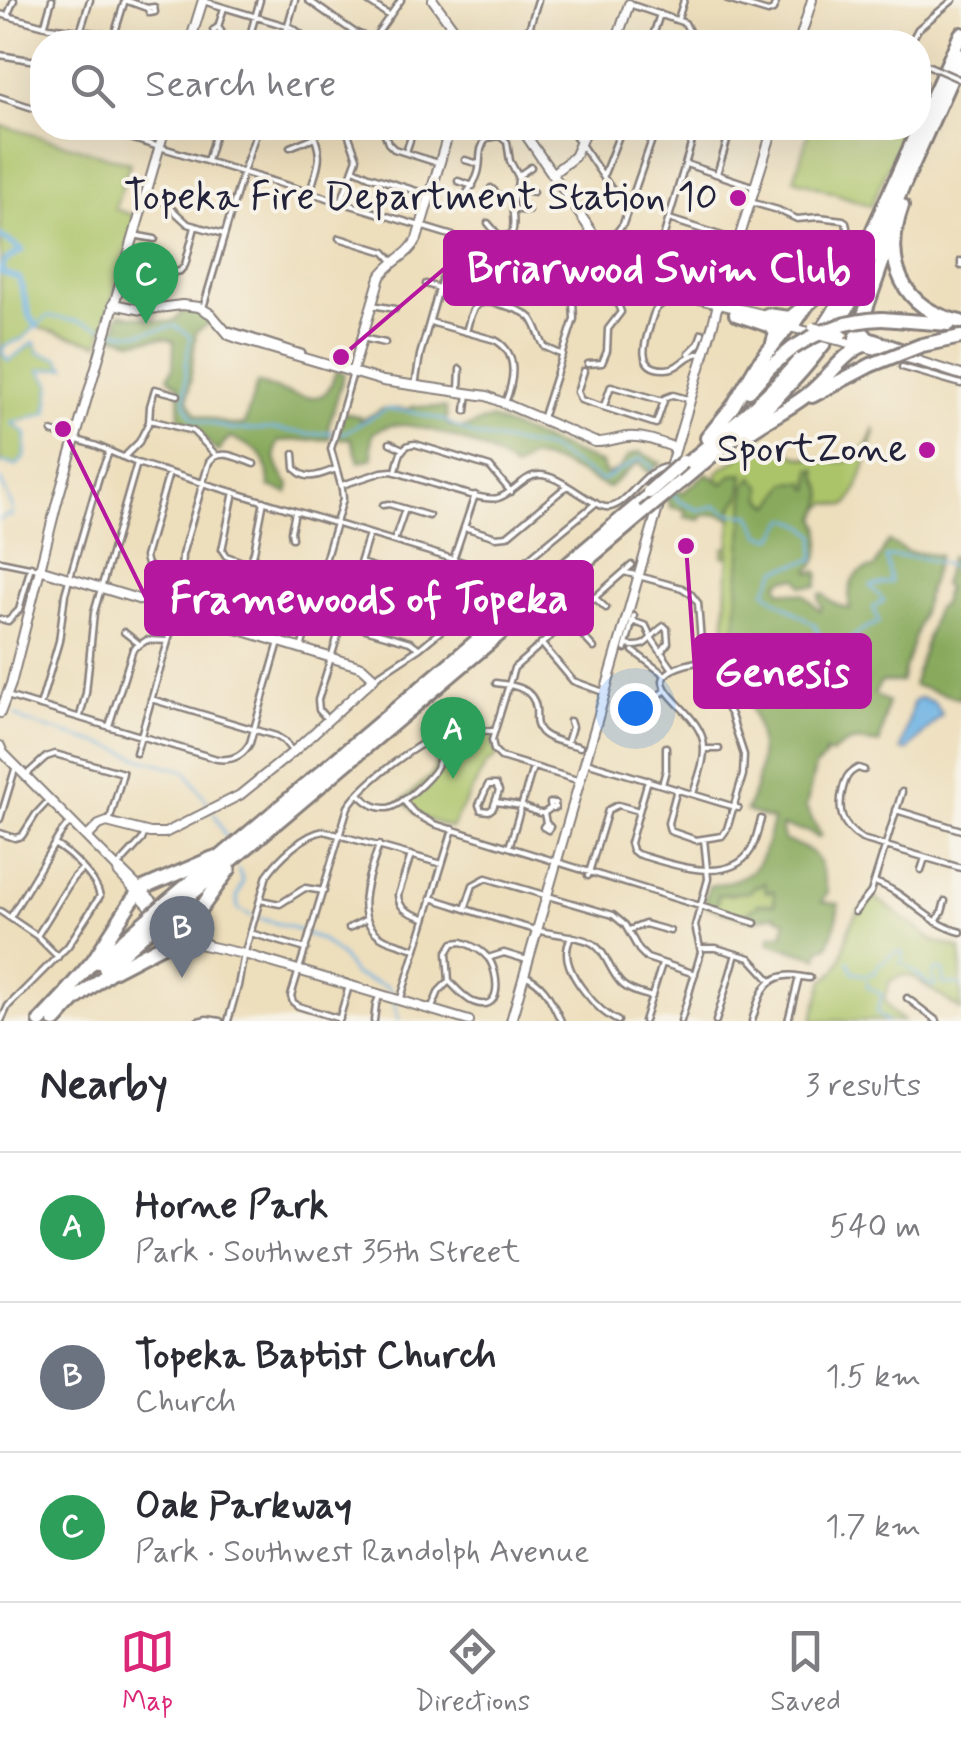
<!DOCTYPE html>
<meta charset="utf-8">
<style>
:root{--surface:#fff;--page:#f7f7f7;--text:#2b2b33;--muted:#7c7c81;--line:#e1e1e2;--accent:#db2777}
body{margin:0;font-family:Mynerve,sans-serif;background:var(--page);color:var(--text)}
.you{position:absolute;left:635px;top:708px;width:35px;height:35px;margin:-25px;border:8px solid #fff;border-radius:50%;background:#1a73e8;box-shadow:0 0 0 15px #1a73e833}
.badge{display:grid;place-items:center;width:65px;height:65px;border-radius:50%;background:var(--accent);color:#fff;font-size:32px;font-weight:700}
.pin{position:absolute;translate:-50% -82px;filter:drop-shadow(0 2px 5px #0008)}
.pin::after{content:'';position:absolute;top:52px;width:35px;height:30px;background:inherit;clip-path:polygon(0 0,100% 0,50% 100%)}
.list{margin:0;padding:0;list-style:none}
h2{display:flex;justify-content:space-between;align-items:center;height:130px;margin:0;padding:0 40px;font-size:42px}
h2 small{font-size:32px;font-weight:400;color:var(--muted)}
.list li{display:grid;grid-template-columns:65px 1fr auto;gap:30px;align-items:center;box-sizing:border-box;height:150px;padding:0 40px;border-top:2px solid var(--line)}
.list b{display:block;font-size:38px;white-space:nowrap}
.list p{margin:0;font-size:32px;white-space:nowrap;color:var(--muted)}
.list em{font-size:32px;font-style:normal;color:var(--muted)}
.icon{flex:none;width:55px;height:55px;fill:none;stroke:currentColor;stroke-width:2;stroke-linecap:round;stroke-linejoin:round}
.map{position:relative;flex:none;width:961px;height:1021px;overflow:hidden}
.search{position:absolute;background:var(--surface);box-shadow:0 10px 40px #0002;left:30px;right:30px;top:30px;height:110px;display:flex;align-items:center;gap:25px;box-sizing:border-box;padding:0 35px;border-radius:40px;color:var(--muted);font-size:38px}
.sheet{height:580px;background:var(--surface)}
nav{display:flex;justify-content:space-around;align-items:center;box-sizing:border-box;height:140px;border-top:2px solid var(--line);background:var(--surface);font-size:28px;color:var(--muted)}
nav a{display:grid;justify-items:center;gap:5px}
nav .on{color:var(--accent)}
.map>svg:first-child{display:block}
</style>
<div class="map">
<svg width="961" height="1021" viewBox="0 0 961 1021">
<rect width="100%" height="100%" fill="#f7f3e8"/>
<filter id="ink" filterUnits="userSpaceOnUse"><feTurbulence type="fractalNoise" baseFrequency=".01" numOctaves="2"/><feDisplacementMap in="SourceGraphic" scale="20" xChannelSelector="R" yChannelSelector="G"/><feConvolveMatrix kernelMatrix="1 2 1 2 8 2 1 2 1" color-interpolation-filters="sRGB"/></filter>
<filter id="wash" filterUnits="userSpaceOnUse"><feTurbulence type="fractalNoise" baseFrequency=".0048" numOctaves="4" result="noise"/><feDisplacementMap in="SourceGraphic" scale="40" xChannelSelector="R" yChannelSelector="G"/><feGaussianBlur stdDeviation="2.25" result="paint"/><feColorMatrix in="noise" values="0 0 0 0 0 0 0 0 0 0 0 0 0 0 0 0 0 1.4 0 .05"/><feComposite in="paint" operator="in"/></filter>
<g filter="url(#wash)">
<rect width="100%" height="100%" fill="#eddebc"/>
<path fill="#acc469" stroke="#677352" stroke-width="2.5" d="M0,125L130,163L115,209L136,216L99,344L35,327L22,339L4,346L2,352L8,361L34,342L40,353L58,358L66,367L40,370L51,384L47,413L13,423L26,434L25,457L16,466L3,462L0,465Z
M810,128H897L904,130L871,206L794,179Z
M874,428L875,432C868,452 861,492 846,506L828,503L822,508L823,491L816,478V469L810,481L812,489L781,491L777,501L772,506L746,486L736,621L724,668L720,661L723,656L729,550L727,557L723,556L724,548H729L732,509L741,495L744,475L723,484L718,480L717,472L758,444C780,451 839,472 859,456C866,450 871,437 874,428Z
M450,732H495L492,746L498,755L486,765L451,828L420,817L403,800L432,775L439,754L435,738Z
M765,883L774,891L775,904L748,912L746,918L713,908L716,906L718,894L730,895Z
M873,896L934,941L961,949V1010L913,977L903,975L890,981L884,999L892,1012L904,1021H812L824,980C850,965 840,936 856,915C861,908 868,903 873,896Z"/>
<path fill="#89aa5d" stroke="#56664c" stroke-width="2.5" d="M185,307L198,309L214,320L196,332L188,400L196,414L231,425H244L257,383C273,388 310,404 324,394C331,389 333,379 336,371L344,374L329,425L330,439L279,441C270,457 279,473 290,486L288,493L269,487C268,453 260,451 230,437L222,445L220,451H216L196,429L180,422L179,386L168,377L173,367L174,341L165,338L132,341L110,335L112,327L120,325L116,320L121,313C130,317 138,316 147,318C166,322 173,328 185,307Z
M414,406L446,408L447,424C470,435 471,421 491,419L602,464L606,475L619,470L628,456L640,452L661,463L649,473L639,462L608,488L558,463L530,457L514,469C492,448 426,424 395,425C387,425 380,429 373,433L371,444L373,458L359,462L351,438L336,439L343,412L360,417V421L382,409H409Z
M811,469H816C816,479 820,481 823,490C825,499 821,511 817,519C825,534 821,559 809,571L812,573L817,571L819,574L817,586H802L798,578L784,579L778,584L781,591L804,594L820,611L822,607L819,600L820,594H824C829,603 841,607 850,609C847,590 851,569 874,568L888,541L908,552L939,555L901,682H881L874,694L888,702C883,717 884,730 879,744C855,740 850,739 831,754L825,752V757L815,767L806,808L821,835L818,838L810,832L781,826L784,840C792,844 803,846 810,851C823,860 823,880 828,892L822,902L839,904L836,923L828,946L820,949L818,958L769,943L771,935H783L786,921L777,917L776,915L753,920L746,918L748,912L758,904H775L774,891L766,892L765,883L755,887L749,892L718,895V901L713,908L706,906L704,902L709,886C759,876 761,867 773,820L746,811C763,777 766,738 748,701C742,689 732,678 724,668L736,621L746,486L753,477L762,487V499L772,506L787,483L805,482L808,489H811Z
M707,473L723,484L732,475L744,474L741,495L732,509V519L719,514L703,515L701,520L685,517L686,510L670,507V503L666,499L675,490L682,493Z
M951,556L961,564V699L913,685L936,608L941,606L947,587L942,585Z"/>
<path fill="#6eb2e3" stroke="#486a8f" stroke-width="2.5" d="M921,698L934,702L942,714L907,751L901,750L913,703L917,699Z"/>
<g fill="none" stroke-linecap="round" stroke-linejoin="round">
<path stroke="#6eb2e3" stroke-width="2.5" d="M110,330C132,337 153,331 175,326L190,336L186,367L185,404L194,419L234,430L275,429L308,434L345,432L387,409L406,411L443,420L475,436L548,449L602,481L641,458L651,466L657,478
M0,465L3,462L16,466L25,457L26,434L12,423L47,413L51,384L40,370L66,367L58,358L39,353L34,342L8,361L2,352L4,346L22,339L48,316L82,322L102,328
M0,479L12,506V516H5L0,520
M673,494L679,501L698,510L716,506L731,514L751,515L761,535L774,538L787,518L804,525L816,536L814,559L777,570L765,591L776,600L814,624L826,647L842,645L864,629L879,622L873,607L884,601L870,586L891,582L886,557C913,555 937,559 961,571
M0,693L1,694
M16,715L26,722L118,749L139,758L186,771L210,806
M214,813L226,837
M238,869L243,881L237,898L238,909L252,916
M258,918L290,927L322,940L342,957L354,975L386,986L392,992L399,1021
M895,952L904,953L901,964
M848,960L853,972L867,976
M878,965L893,954
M905,965C917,971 922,983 934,986L936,983L932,977
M869,974L876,972L877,968
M933,974L935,970H944L943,984H955
M867,981L868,987L882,995L880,1002
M958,985L961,987
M879,1004L877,1013L887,1021"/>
<path stroke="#6eb2e3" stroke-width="6" d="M0,236L22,250L5,261L0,272L19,278L30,318L37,326"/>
</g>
</g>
<g filter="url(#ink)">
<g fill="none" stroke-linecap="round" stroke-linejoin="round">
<g stroke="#88807c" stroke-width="9">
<path id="street" d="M125,0L147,8L150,13L155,12L154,7L147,8
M308,0L354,32L378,42
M366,0L390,16
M728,0L768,12L773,10L777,0
M203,1L293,28L311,42
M629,4L685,23L689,31L685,42
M0,14L49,27L111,35L128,42
M8,14L14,0
M678,19L684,0
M45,24L52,0
M218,27L213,30L216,35L221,31L218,27L224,8
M81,29L90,0
M372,41L401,0
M112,42L125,0
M248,42L260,0
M283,42L295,0
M525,42L538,0
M651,42L660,14
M911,42L918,29L953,0
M0,55L42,62
M918,61L934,68
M918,79L923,82L918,93
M0,97L42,111
M97,128L453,236L456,241L454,252L458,262
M383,128L388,143L394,149L438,163
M570,128L617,197L630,205
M504,138L513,128
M290,147L315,137
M406,152L414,128
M465,160L479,164
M207,161L217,128
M686,164L752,186
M354,169L369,176L429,195
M604,174L622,128
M717,174L731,128
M458,181L473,186
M491,188L501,197L513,200
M518,188L533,192
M310,192C319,162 324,158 311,128
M145,195L163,201L188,224L224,234
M341,202L357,158L346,128
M459,203C466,193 475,185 478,173C482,159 477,150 487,138L500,136L507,142L510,161L518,176
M513,209L528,211
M669,219L735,240L779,248L795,256L816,259L832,267L841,260L850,245L846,222L843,220L819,217L797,219L778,210L750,202
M488,223L500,237L512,234C516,222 511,212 513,200C515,191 519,186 518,176L531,167
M133,235L155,239
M339,238L385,252L393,261
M604,244L613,237L623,224L656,128
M509,251L513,238L510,235
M961,261V266
M458,262H476L561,288L573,302L574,319L542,419
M123,272L147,277L180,271L185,265L195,227
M638,280L659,251L696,128
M426,284L439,288
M670,293C666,306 661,301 655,311C654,312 650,325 650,326C644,344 636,370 666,369C682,368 683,355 702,353
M372,305L395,309
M203,308L243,172L258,128
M430,322L495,340C519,353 514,381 505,403
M230,330L302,353
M466,332C469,323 470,309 479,304C489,299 524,310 531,318C538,327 539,338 545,347L563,355
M362,338L385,343
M689,353L698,344L702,333
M588,364L602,363L607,351L608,329L621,312C614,295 610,291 624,274
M902,367L961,384
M584,371L577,392L581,400L656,424L665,398L673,395L691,400
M415,386L420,355L442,278L448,269L458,262
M459,389L460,369
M604,406L611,386L663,401
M466,411L468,393
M150,420L193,431L216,455
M52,432L97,446L137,463L489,570L501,579
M390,443L403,449
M294,454L295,468C306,483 321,474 336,469
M125,456L139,442L149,422L150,406L155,389L178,395
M396,471C399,459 400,444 415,444L490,467L511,492
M169,473L145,557L147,565C168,579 192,579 216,586C247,596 274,611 307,612
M342,485L382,472L392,471C414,476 481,503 498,498C513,494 524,475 539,475C561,474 594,510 610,507C630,503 643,469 667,467
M234,492L222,550L226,556L248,564
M383,505L389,504L429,516
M464,527L496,537L507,536L567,486
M292,538L291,531L295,512
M394,541L405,509
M454,557L475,495
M0,561L39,569
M360,563L463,593L475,603
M624,572L682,588L691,594L698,603L703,668L731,715L744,755L743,775L727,829L722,836L696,840L670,831L668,823L677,789
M282,574H289L311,582
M238,592L254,552L264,501
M351,592L438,618L447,625
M594,597L606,608
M0,619L8,621L19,610L31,566
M567,619L594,648
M632,621L646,626L652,639L672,668
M341,622L410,642L417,647
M124,632L138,643
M541,643L573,681L606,693
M626,645C650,650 648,636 664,626L667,629L668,643L661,652
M301,649L306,630L310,589L325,561L343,499L342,489L331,449L352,376
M625,649L634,616
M633,651L665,675
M376,677L420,648L596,503
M496,683C512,685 533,687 536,708C537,717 534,724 541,732C550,741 568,743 580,747
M7,696L217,759C232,761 243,756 250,743L279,642
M151,699L276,736L284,741L293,752
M40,706L59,641L65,594L99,477L109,452
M463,710L464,730
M80,716L86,693L94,613L137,463
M326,718L319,710L318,700L369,534
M638,725C651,714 645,702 665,691
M109,726L133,649L147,640L168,641
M567,743L572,727L570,721
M704,749H719
M136,753L177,610L180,589L182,555L209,462C220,447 239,459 254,464
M586,762L738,808
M864,770L858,768C848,773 846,777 843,788C837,810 841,826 862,839L961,868
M26,775L46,757L55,754L123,773L110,819
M577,780L501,757L494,750L492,740L514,668L632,565
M648,780L630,843L632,850L637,854C667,863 729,887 751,850C756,841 758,829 761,819
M488,785H496L499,791L493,808L489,811L481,810L479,805Z
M662,785L666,770V747
M359,794C367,802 375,809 387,808C400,807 436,775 439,761C440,753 438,745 435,738
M693,794C698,777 707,758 703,740C694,702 619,677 701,661
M403,800L414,813L434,824L755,923
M496,802L522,806L539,813H544L551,808L550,803H555V808H551
M896,810L961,830
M544,813L546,823L550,827L548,830L543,827L546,823
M0,819L16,766
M0,833L15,838L22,836L36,814L50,799
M510,844L533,767
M379,845C370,874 348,920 385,939C394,943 406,946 415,949
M411,855L398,895C399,911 411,913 424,918
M117,867L142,840L145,832
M921,870L925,858
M588,876L608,810L618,805L639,811
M874,882C907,892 927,924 961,932
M431,898C466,909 501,921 536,930C554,935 572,934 590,942C607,950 609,973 623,985C631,992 642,994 652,997
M260,900L280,904L305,888L324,891
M465,909L473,885L486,878L613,915L625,925L639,950L647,958L695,974
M0,911L37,936L58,957
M855,912L871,892L902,792
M11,916L59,836L69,823
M936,922L942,912L945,901
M349,928L367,919
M629,930L645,924L670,931
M250,933L306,949
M37,936L73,878L82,869
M571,936C569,941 567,947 567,952C566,975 598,1012 618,1021
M462,942C471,945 483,951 489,959C499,974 503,1014 473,1002C464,998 456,988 449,981L447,953L453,943Z
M701,948H716L750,958L770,980
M488,958L504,953L527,960
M524,975C546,984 551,1001 561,1021
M907,998L937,1021
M400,1001L453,829
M431,1010L439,991L449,981
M340,1019L298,1006L293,1002L291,996L348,807C363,783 420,740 448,732C462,728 480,731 495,731
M339,1020L349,986
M1,1021L8,1006L68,946L100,896C96,878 71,854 54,844
M198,1021L207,1019L220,1021
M228,1021L238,986L243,959L267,875C279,858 304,834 324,831L442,864
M374,1021L376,1004L379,997
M644,1021L662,964
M681,1021L701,952L695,926L708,879L704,839
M716,1021L736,954
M752,1021C758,1002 762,979 785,976C794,974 802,978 810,978
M788,1021L799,977"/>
</g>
<g stroke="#88807c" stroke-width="12">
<path id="secondary" d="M433,0L463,42
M190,42L203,0
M616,42L629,4
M799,42L812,0
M521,128L609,257L631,278L652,288L770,316
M552,174L574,157L587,128
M113,304L142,310L182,305L199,307L211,314L229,335L240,339L383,381L487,396L595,442C607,443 616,438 627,437C643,435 661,443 676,448
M770,322L809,332
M838,340L918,361L961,375
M352,373L380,277C390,261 409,256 417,239L450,128
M668,474L713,324L723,284L727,278L773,128
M39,569L362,667L374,678L293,752L240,795L165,833H150L107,822L99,825L87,837
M0,713L11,684L57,502L165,128
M0,746L3,753L117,868L122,871L173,921L208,945
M117,868L119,873L165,923L194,943L244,954L469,1021
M511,1021L660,501"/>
</g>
<g stroke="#88807c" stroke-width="18">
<path id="highway" d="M902,206C882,262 901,309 961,322
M736,314L771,326L776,333L773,343
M767,315L790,318L800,310
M882,319L949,324
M795,323L807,305L832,282L859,249
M862,323L861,331L868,339L900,350
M856,338L891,237
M922,345L961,337
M749,391L770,367L793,348
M812,396L871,365
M752,430C772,416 796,406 814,389C827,378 848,350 862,346
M707,438L733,406L757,365L788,327
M684,466C749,412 805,369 845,292L961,34
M679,483C747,427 814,373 855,294L961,56
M167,902L651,494
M174,909L644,512
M98,962L150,917
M105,968L157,923
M68,990L93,961L131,902L141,889L213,858
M72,1002L109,973L182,935L229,869
M40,1021L73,986
M55,1021L77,997"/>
</g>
<use href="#street" stroke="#fff" stroke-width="4"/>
<use href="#secondary" stroke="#fff" stroke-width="8"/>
<use href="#highway" stroke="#fff" stroke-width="12"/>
<g stroke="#88807c" stroke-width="9" stroke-linecap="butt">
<path id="street-bridge" d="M934,68L961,80"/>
</g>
<g stroke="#88807c" stroke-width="12" stroke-linecap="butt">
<path id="secondary-bridge" d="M813,327L842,335
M818,335L838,340"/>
</g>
<g stroke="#88807c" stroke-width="18" stroke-linecap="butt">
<path id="highway-bridge" d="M793,348C820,330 850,320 882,319
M871,365L922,345
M649,492L683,462
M644,512L679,483
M150,917L167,902
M157,923L174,909"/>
</g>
<use href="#street-bridge" stroke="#fff" stroke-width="4"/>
<use href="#secondary-bridge" stroke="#fff" stroke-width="8"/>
<use href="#highway-bridge" stroke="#fff" stroke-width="12"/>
</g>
</g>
<g fill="#b5179e" stroke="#f7f3e8" stroke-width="4">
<circle cx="738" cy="198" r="10"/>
<circle cx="927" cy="450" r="10"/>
</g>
<g text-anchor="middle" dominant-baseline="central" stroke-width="8" stroke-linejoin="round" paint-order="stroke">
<g font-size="40" fill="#22223b" stroke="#f7f3e8" text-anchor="end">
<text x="718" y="198">Topeka Fire Department Station 10</text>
<text x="907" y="450">SportZone</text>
</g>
</g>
<path fill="none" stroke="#b5179e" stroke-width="4" d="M341 357L445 268M63 429L146 598M686 546L695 671"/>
<g fill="#b5179e" stroke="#f7f3e8" stroke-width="4">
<circle cx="341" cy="357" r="10"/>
<circle cx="63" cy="429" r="10"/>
<circle cx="686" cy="546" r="10"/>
</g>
<g fill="#b5179e" stroke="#b5179e" stroke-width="4">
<rect x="445" y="232" width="428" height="72" rx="10"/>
<rect x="146" y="562" width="446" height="72" rx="10"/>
<rect x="695" y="635" width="175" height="72" rx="10"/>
</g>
<g font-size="42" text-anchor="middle" font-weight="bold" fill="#fff">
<text x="659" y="282">Briarwood Swim Club</text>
<text x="369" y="612">Framewoods of Topeka</text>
<text x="782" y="686">Genesis</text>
</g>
</svg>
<div class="you"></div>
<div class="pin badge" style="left:453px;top:779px;background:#2e9e5b">A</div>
<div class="pin badge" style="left:182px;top:978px;background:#6b7280">B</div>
<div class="pin badge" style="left:146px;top:324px;background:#2e9e5b">C</div>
<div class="search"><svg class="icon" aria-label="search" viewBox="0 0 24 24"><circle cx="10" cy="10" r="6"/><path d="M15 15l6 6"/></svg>Search here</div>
</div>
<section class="sheet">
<h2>Nearby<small>3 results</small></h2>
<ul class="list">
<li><span class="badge" style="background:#2e9e5b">A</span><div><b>Horne Park</b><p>Park · Southwest 35th Street</p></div><em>540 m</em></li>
<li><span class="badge" style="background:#6b7280">B</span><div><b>Topeka Baptist Church</b><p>Church</p></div><em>1.5 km</em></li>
<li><span class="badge" style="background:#2e9e5b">C</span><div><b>Oak Parkway</b><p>Park · Southwest Randolph Avenue</p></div><em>1.7 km</em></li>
</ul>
</section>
<nav>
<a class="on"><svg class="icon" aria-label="map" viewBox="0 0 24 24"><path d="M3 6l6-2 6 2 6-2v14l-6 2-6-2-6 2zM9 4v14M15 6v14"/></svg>Map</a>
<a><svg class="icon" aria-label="directions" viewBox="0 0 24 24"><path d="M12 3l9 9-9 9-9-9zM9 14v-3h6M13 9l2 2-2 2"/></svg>Directions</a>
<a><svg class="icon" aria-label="saved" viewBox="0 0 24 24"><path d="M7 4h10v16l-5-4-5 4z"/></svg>Saved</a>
</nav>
